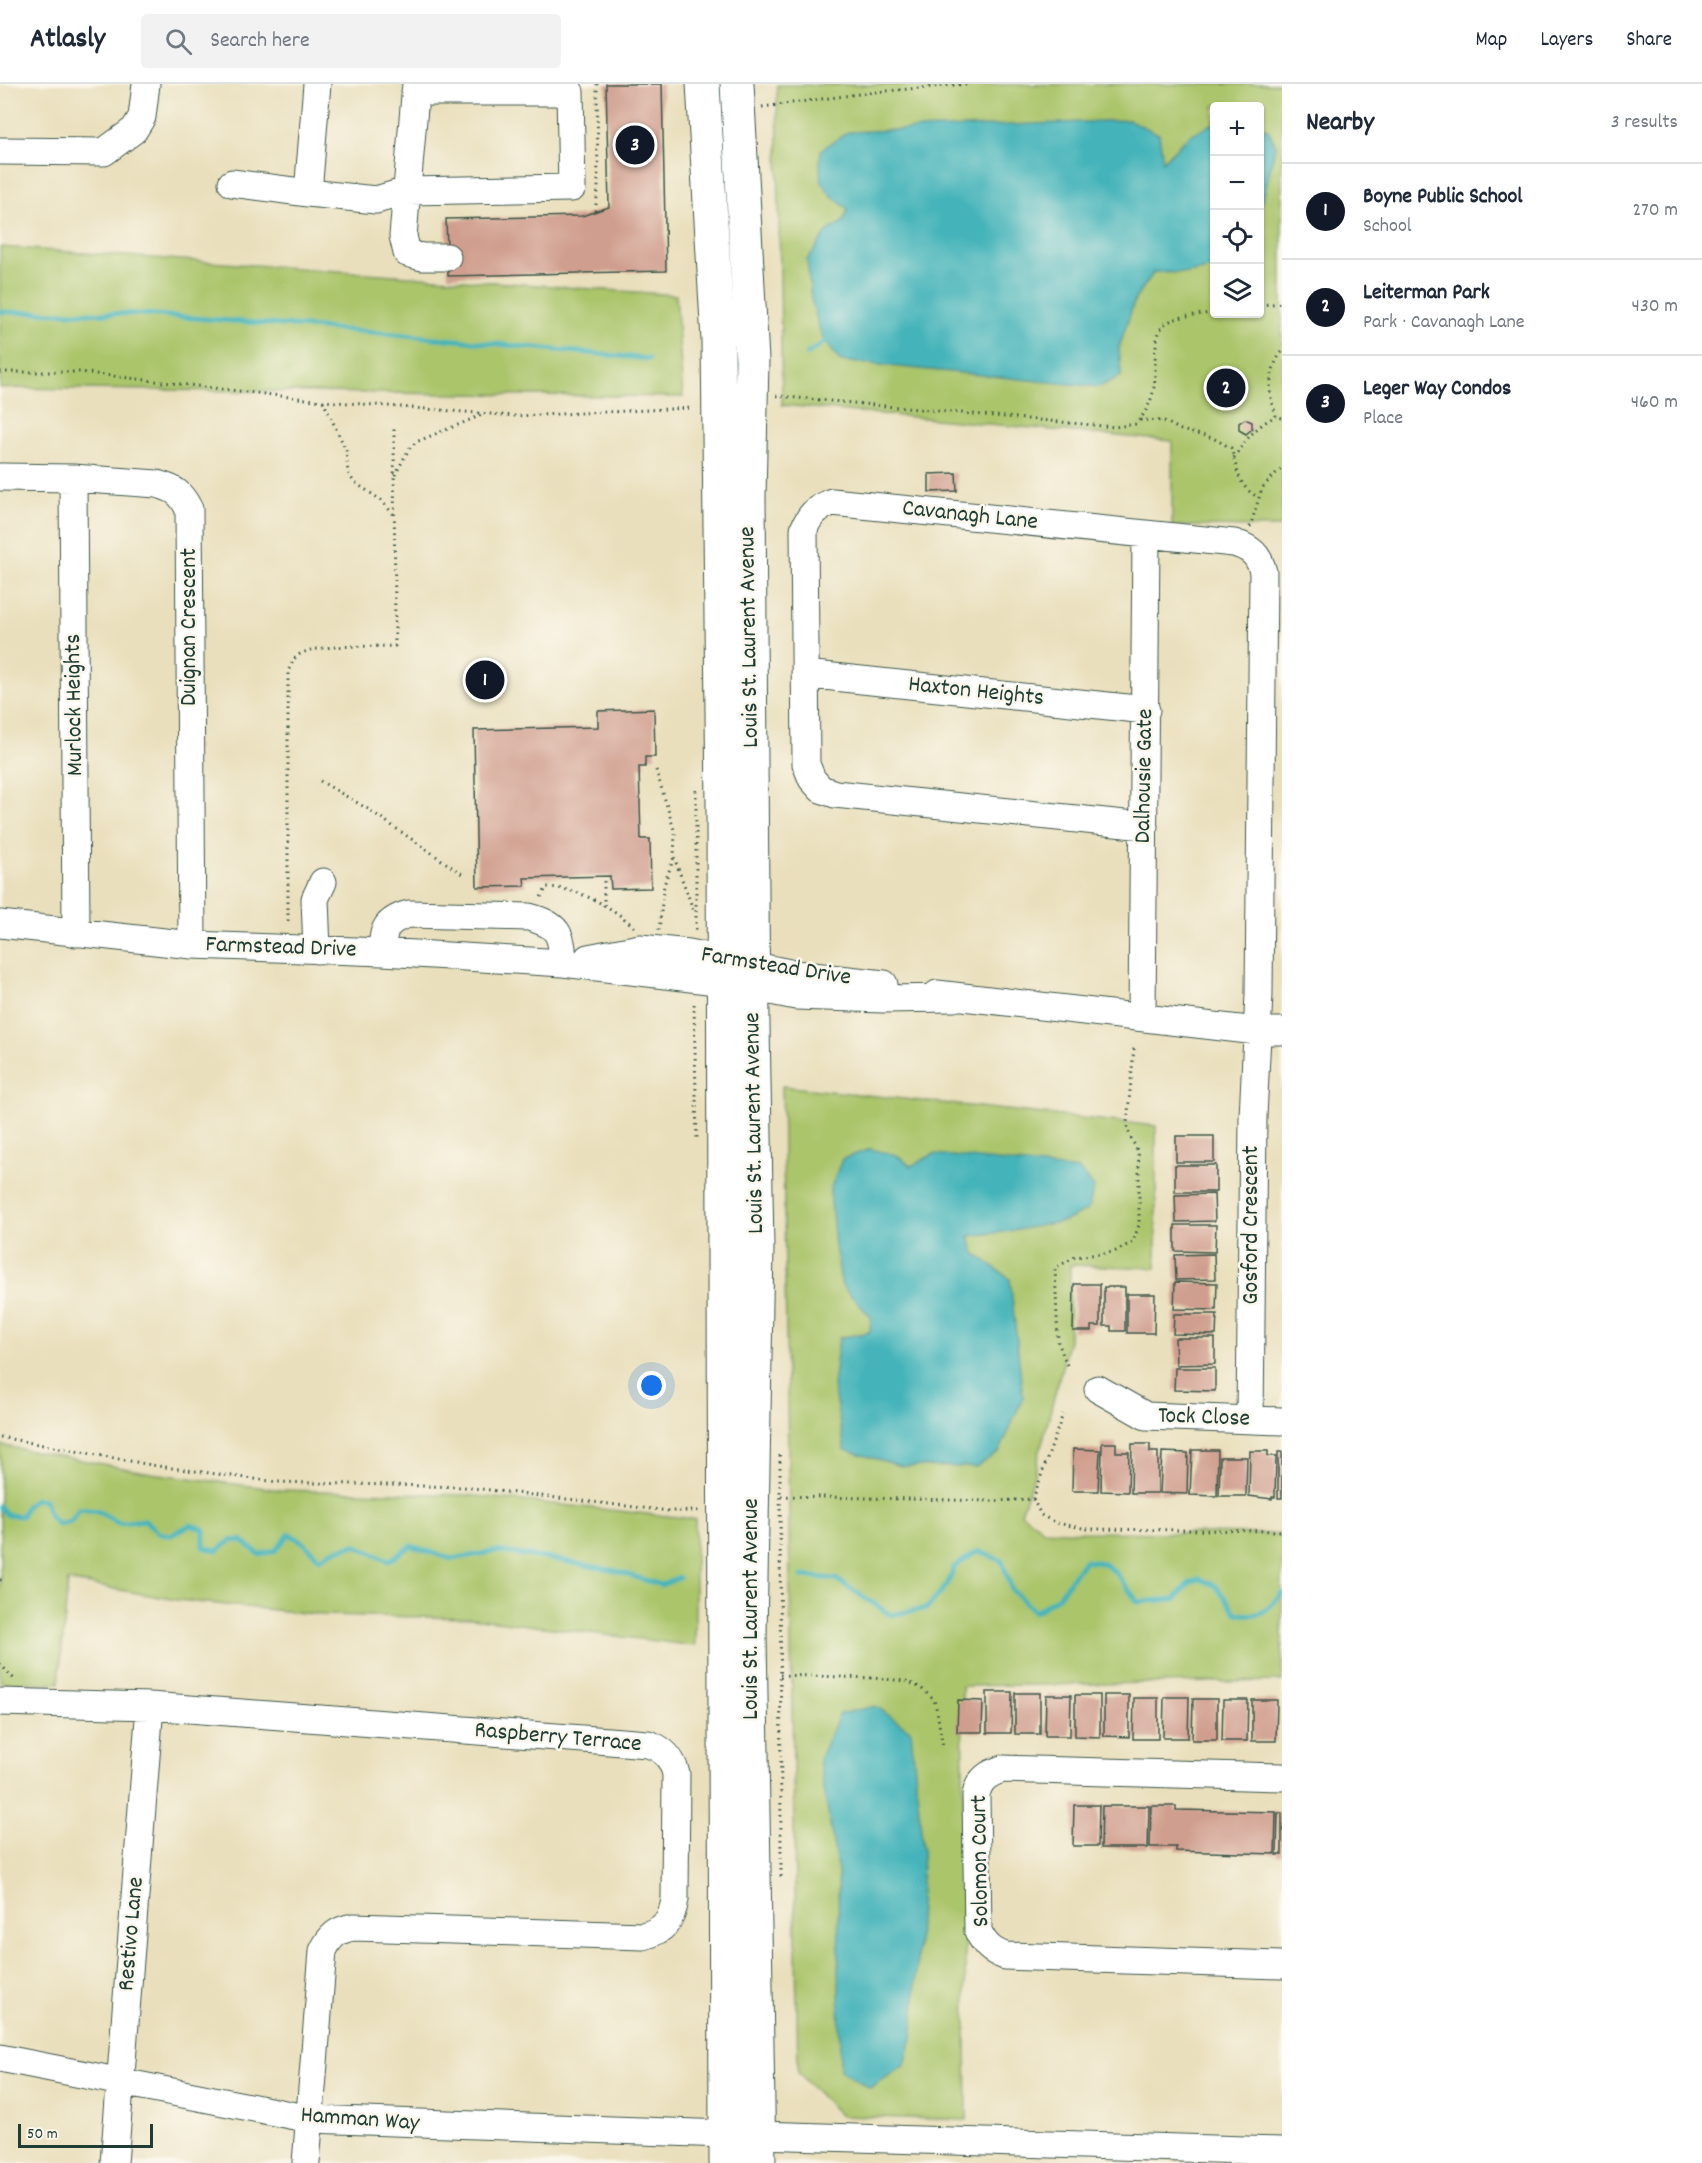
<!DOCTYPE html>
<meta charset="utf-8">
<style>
:root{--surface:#fff;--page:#f2f2f3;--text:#1f2937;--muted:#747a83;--line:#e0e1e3;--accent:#111827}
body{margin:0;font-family:Dekko,sans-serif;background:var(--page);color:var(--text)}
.controls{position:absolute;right:18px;top:18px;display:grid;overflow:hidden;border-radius:6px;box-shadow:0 2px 4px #0004}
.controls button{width:54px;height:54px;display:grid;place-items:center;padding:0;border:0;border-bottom:2px solid var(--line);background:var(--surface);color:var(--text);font:30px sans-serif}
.scale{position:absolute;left:18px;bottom:15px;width:135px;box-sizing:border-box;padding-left:6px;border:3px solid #1f3d34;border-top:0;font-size:16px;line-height:21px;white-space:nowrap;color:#1f3d34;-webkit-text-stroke:4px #fbf7ec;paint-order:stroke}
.you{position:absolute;left:652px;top:1302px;width:21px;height:21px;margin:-15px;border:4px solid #fff;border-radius:50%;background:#1a73e8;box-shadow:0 0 0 9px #1a73e833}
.badge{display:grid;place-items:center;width:39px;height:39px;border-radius:50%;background:var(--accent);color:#fff;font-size:20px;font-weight:700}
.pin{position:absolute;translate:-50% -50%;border:3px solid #fff;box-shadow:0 2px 6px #0006}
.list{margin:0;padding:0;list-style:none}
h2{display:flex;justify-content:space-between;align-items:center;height:78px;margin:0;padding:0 24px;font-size:26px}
h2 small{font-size:20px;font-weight:400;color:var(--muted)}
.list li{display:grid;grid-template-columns:39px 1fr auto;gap:18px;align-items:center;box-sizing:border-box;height:96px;padding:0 24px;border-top:2px solid var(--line)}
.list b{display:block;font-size:22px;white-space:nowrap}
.list p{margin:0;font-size:20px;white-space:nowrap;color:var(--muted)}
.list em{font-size:20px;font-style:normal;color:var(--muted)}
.icon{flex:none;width:33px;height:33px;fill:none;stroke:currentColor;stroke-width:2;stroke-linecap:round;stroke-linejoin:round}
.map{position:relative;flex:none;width:1282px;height:2079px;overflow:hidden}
header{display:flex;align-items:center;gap:36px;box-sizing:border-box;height:84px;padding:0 30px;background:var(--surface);border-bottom:2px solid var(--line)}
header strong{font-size:28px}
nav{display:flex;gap:33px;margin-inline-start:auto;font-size:21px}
.search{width:420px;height:54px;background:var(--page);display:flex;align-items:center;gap:15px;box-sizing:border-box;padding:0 21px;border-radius:6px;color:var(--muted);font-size:22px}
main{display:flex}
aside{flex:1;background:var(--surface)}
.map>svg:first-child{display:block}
</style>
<header>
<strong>Atlasly</strong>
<div class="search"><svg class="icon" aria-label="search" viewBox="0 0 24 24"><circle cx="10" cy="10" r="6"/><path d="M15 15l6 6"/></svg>Search here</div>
<nav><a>Map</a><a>Layers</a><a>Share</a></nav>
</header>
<main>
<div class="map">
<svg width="1282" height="2079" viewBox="0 0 1282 2079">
<rect width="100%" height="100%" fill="#fbf7ec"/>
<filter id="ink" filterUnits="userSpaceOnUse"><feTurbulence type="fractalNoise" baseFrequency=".0167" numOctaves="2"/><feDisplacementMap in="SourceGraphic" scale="12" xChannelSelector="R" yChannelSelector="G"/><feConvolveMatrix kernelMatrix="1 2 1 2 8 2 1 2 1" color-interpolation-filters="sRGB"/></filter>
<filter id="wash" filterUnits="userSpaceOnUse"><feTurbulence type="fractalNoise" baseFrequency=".008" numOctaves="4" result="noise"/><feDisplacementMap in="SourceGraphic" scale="24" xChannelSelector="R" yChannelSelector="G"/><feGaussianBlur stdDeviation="1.35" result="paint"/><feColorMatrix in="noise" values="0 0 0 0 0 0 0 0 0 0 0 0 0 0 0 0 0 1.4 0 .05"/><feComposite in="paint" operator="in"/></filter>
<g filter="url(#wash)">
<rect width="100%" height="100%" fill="#e9dfbc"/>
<path fill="#aac56b" stroke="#648150" stroke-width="1.5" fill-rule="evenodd" d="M1282,0V443L1172,442V357L782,321L777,1ZM1214,22H1260V42L1268,46L1276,62C1269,82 1268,104 1260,123V230H1214V184L1187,189L1154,188L1135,215L1119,264L1121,292L1099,302L840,276L822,253L811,215L828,147L843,138L849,124L832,113L1082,39L1129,36L1162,77L1190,51L1214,39Z
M0,163L676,211L683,313L0,304Z
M782,1002L1156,1042V1184L1070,1181L1069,1256L1033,1394L1021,1429L1044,1446L1083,1448L1282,1450V1597L962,1602L967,2036L841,2032L798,1989Z
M0,1361L151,1389L281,1406L466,1411L695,1435V1562L472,1534L323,1531L177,1516L68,1497L59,1599L0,1598Z"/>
<path fill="#44b4ba" stroke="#327877" stroke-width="1.5" d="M1129,36L1159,50L1163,77L1190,51L1214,39V184L1187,189L1154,188L1135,215L1119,264L1121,292L1099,303L840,277L822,253L811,215L807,176L828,147L843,138L848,125C822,105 817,99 821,66L848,48Z
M1260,42L1268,46L1276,62C1269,82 1268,104 1260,123Z
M870,1065L896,1071L911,1082L934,1070L1079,1086L1094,1103L1088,1126L1065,1137L1012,1147L969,1152L975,1169L1010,1195L1023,1313L1000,1367L976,1383L901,1382L845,1366L833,1302L839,1254L870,1248L871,1233L842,1202L835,1163L830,1106L842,1075Z
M876,1622L911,1647L923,1766L913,1950L905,1981L870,2004L840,1986L838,1788L819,1675L840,1630Z"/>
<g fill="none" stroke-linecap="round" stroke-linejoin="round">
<path stroke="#44b4ba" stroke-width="5" d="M0,228L144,230L395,250L649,275
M807,270L830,254
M0,1423L7,1431L22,1432L26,1422L35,1415L45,1416L50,1433L58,1440L71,1437L79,1425L97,1427L119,1439L145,1436L158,1449L171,1451L190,1441L204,1445V1463L217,1467L230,1457L241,1456L260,1471L276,1466L289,1450L303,1458L320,1475L332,1467L355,1461L388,1477L411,1462L452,1475L497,1467L558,1476L616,1487L661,1501L679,1494
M802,1492L836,1495L891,1531L927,1524L947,1501L954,1483L978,1467L1002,1477L1012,1506L1035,1528L1058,1513L1084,1477L1103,1479L1115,1488L1138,1518L1175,1515L1188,1500L1199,1495L1216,1502L1236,1529C1260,1534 1267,1528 1282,1509"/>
</g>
<g id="blocks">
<path fill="#d09e8e" d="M606,0H662L666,187L448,192L446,135L582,132L609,123Z
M1245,335L1252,338V345L1246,350L1239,346V339Z
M956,389L957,407L929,408V390Z
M654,625L655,673H645V683H639L641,755H650L651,804L611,805L610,792L524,794L525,802L477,803L474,646L598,643V627Z
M1176,1052H1214V1078H1176Z
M1175,1081H1216V1108H1175Z
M1214,1110L1215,1137L1176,1138L1175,1111Z
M1175,1141H1216L1215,1168L1175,1167Z
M1214,1170L1215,1195L1176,1196L1175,1171Z
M1175,1198L1217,1199L1216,1226L1174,1225Z
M1074,1200H1100V1242H1091V1247H1073Z
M1104,1203H1125V1247H1111V1242H1104Z
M1127,1210H1155L1154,1249H1127Z
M1174,1230H1217L1216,1251L1173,1250Z
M1175,1254H1215V1280L1176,1281Z
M1175,1284H1215V1307L1174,1306Z
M1102,1359H1116V1368H1129L1128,1408L1101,1407Z
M1132,1360H1150V1368H1158V1409H1131Z
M1073,1365L1100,1366L1098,1407H1072Z
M1192,1366H1218L1217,1412L1190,1411Z
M1250,1367H1268V1372H1276L1275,1413H1272V1415L1249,1412Z
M1162,1368L1188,1369L1187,1410L1160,1409Z
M1278,1368H1282V1414H1278Z
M1220,1373H1247L1246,1412H1219Z
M987,1608H1012L1011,1649H987Z
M1015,1609H1040V1650H1015Z
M1046,1611H1071L1070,1652H1045Z
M1075,1611H1100V1653L1075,1652Z
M1104,1611H1129V1653L1104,1652Z
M1164,1613H1189L1188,1654H1163Z
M1134,1614H1158V1655H1133Z
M1193,1615H1217V1656H1192Z
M958,1616L983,1617L982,1648H957Z
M1223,1616H1248L1247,1657H1222Z
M1252,1616H1277L1276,1657H1252Z
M1074,1721H1099L1098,1762H1073Z
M1102,1722H1149L1148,1764H1101Z
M1151,1722H1176V1726L1276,1728L1275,1770L1176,1767V1763H1150Z
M1278,1729H1282V1771H1277Z"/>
</g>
</g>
<g filter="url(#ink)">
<use href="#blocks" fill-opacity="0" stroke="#3d5548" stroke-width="1.5"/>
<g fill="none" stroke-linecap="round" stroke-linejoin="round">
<g stroke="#3d5548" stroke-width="29">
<path id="minor" d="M317,0L308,109L376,116L407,107L572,104L570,8H415
M416,0L403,152L407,169L422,173H447
M0,67L104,68L134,46L142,33L146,0
M232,99L308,109
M0,393L73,394L157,400C175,405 180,408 189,425L192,861
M73,394L76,849
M805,590L1146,626
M1144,742L835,710L821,705L812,695L806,680L804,445C810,430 817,424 832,418L1234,459C1251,464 1259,471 1263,488L1259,910L1253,1033L1250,1336
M0,840L192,861L383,868L563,879L725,898L796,912L883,915L954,914
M317,866L315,815L323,798
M383,868C381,845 387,836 409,830L529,833C558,841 562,849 563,879
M588,874L640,864L689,869L795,890L884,900
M937,910L1257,947H1282
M1142,933L1146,451
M1098,1305L1146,1332L1282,1337
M0,1618L150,1622L648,1660C664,1665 672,1674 676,1690L675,1815C672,1836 664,1847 643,1852L353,1843C337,1846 330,1852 323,1867L306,2079
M1282,1693L1003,1685C989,1689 979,1695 976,1711L978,1847C985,1861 991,1867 1005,1872L1282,1881
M0,1974L310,2035L725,2050
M759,2051L1282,2067
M114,2079L150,1622"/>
</g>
<g stroke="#3d5548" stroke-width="35">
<path id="major" d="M703,0L718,256L723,722L726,2079
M737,0L752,276L749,413L753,941L757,1163L750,1552L759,2079"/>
</g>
<path stroke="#3d5548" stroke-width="3" stroke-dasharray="1.5 4.5" stroke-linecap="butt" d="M762,23L874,8L968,0
M595,127L598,107L597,0
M1260,221L1282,219
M1282,268C1273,277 1268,301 1271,314C1272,320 1275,326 1276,332L1282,334
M0,288H79L323,317L516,332L693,324
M776,312L1115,343L1136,340C1145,330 1152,317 1154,303C1157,286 1151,252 1165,240C1176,232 1201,230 1214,229
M323,317L346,366L348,389L354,398L381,416L393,430
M1140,336L1164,337L1181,346L1213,354L1231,364C1238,386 1237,402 1258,413
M1234,374C1246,355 1256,342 1276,332
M395,391L409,365L416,358L482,331
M1250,443L1262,404L1282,383
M656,686L675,749L674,773L694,828
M320,697L368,725L462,790
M696,706V850
M604,797V822
M541,813L547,803C578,804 613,823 634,843
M288,837V587C291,582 293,575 297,572C314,559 373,563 395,562L394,344
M659,846L664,801L674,773
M694,920L697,1057
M1067,1281L1058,1258L1055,1184L1075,1173L1114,1168L1133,1158L1139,1141V1084L1138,1068L1129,1050L1127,1039L1134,964
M0,1353L157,1382L277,1398L464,1403L669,1427H701
M780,1371L781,1793
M781,1412L993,1417L1033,1415L1063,1330
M1033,1415L1041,1431L1056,1439L1088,1445L1282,1447
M0,1496H2
M0,1580L15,1596
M780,1591L872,1594L906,1597L921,1604L934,1616L937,1627L943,1664"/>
<use href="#minor" stroke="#fff" stroke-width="27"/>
<use href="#major" stroke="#fff" stroke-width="33"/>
</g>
</g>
<g text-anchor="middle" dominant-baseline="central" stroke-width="5" stroke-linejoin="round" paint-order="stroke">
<g font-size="24" fill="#1f3d34" stroke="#fbf7ec">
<text transform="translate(970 432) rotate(6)">Cavanagh Lane</text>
<text transform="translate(190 543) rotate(-90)">Duignan Crescent</text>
<text transform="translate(750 553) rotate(-91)">Louis St. Laurent Avenue</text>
<text transform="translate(976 608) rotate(6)">Haxton Heights</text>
<text transform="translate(75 621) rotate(-91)">Murlock Heights</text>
<text transform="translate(1145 692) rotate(-89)">Dalhousie Gate</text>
<text transform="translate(281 864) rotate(2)">Farmstead Drive</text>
<text transform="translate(776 883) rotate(9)">Farmstead Drive</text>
<text transform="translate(755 1039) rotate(-91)">Louis St. Laurent Avenue</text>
<text transform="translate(1252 1141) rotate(-90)">Gosford Crescent</text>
<text transform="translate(1204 1334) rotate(2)">Tock Close</text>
<text transform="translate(752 1525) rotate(-90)">Louis St. Laurent Avenue</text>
<text transform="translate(558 1654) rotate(5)">Raspberry Terrace</text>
<text transform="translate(981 1777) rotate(-91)">Solomon Court</text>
<text transform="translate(132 1850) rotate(-85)">Restivo Lane</text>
<text transform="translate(360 2036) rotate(4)">Hamman Way</text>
</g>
</g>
</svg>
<div class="controls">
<button>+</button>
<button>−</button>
<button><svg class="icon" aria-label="locate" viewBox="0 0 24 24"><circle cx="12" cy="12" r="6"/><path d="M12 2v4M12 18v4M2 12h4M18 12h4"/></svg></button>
<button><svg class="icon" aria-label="layers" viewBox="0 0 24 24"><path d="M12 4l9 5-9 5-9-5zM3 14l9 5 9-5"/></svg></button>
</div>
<div class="scale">50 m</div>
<div class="you"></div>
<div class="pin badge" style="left:485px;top:596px">1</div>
<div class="pin badge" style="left:1226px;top:304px">2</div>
<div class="pin badge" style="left:635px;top:61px">3</div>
</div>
<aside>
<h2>Nearby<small>3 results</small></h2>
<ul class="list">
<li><span class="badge">1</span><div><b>Boyne Public School</b><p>School</p></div><em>270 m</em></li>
<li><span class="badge">2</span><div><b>Leiterman Park</b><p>Park · Cavanagh Lane</p></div><em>430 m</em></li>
<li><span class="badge">3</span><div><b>Leger Way Condos</b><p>Place</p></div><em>460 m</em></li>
</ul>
</aside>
</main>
